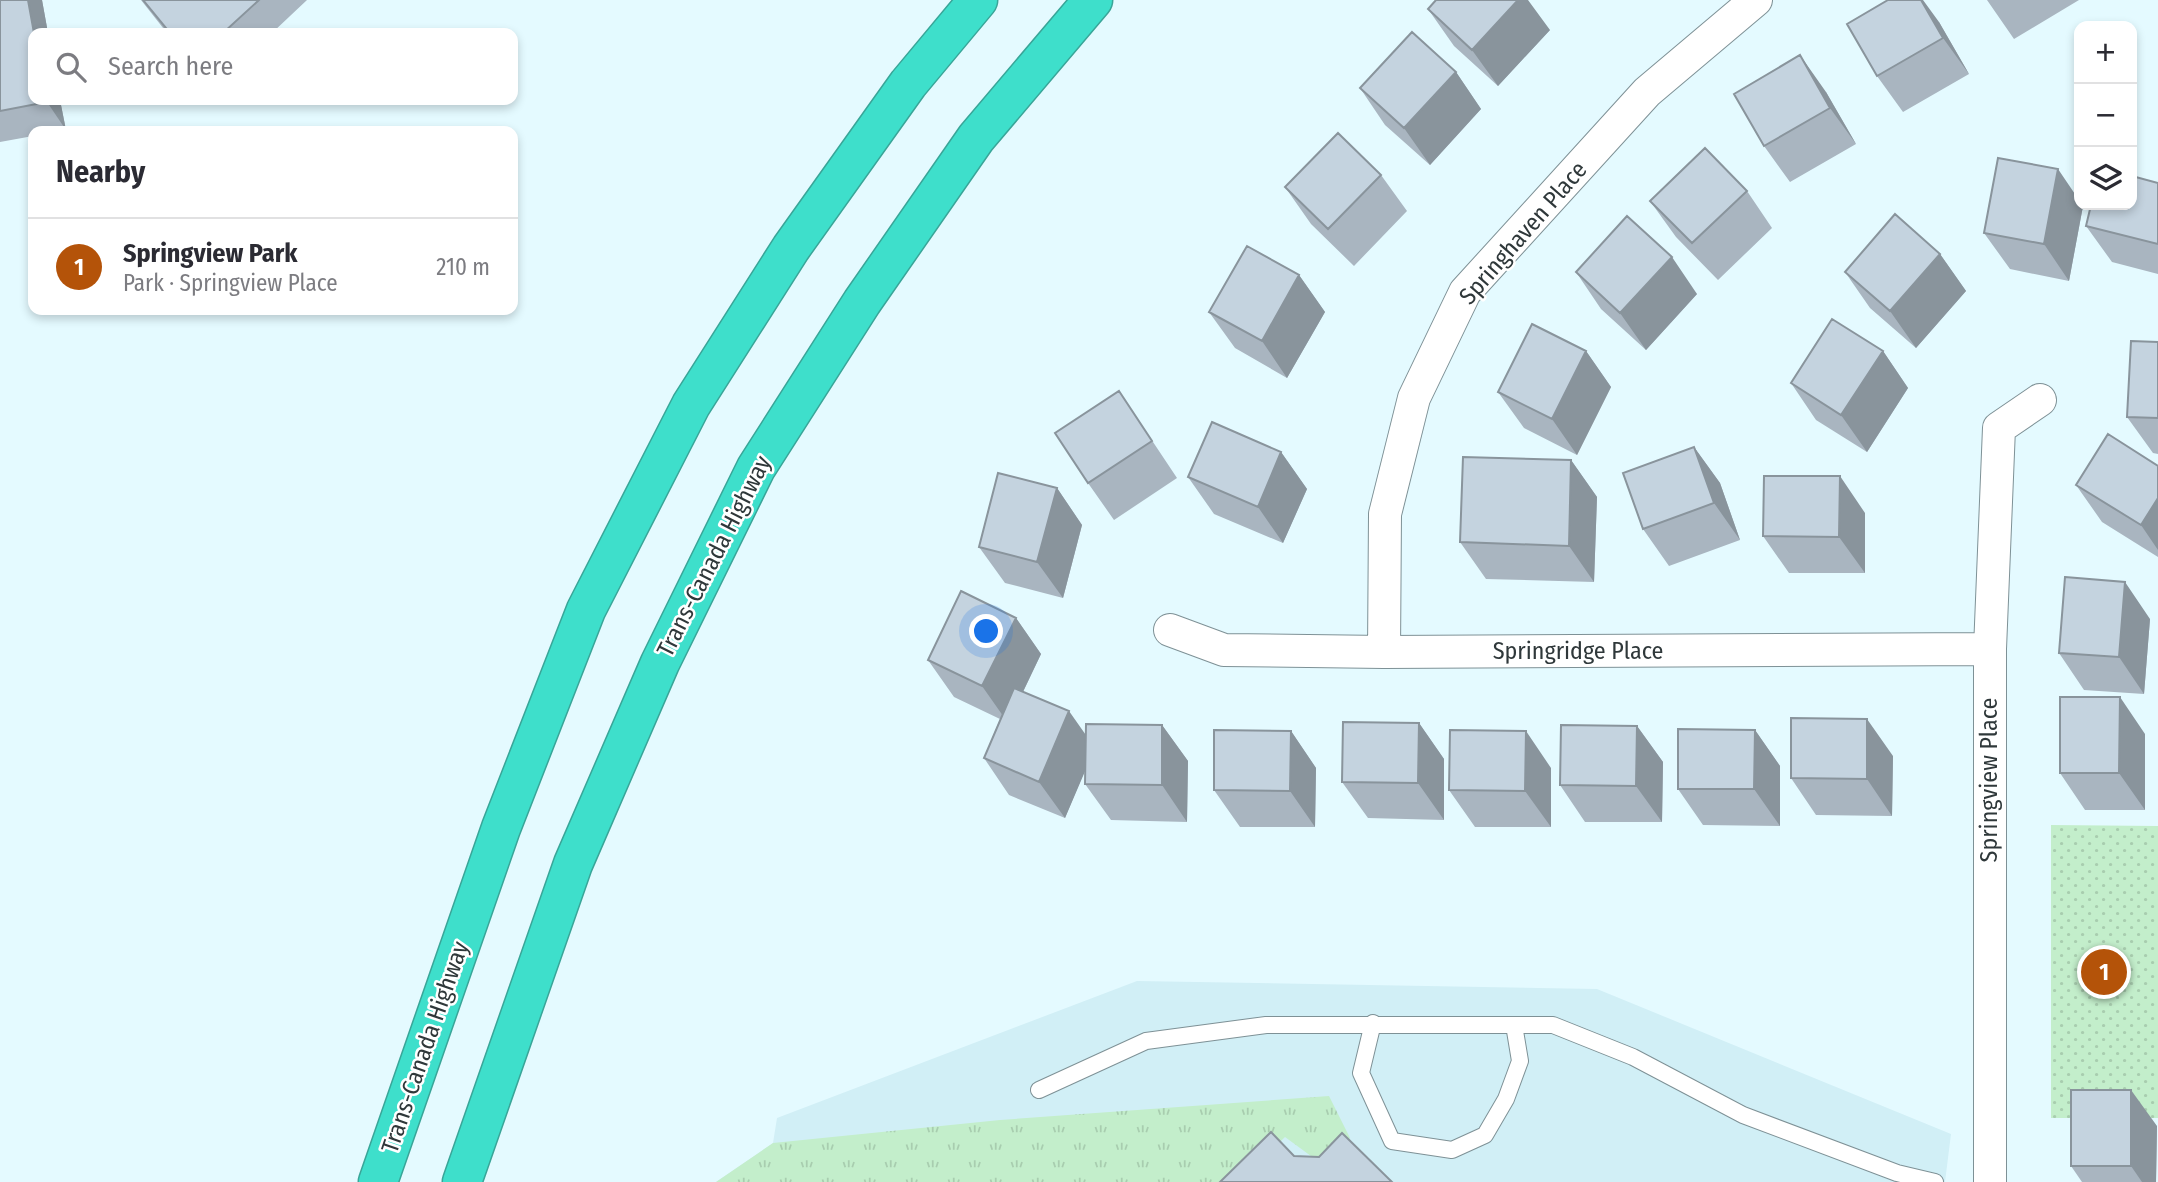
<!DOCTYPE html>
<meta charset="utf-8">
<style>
:root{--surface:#fff;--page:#f2f2f3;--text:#2b2b33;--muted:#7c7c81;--line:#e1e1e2;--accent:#b45309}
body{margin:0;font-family:"Fira Sans Condensed",sans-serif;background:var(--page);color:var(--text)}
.controls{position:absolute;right:21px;top:21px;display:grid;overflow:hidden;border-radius:14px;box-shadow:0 4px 10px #0003}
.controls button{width:63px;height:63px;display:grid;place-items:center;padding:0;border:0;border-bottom:2px solid var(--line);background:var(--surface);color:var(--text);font:35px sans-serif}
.you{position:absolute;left:987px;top:632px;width:24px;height:24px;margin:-18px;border:5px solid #fff;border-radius:50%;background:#1a73e8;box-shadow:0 0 0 10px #1a73e833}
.badge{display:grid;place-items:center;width:46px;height:46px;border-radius:50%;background:var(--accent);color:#fff;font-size:23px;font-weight:700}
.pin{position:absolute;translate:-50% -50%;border:4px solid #fff;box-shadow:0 2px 7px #0006}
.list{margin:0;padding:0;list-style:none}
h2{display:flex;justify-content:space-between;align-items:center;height:91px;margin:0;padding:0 28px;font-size:30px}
h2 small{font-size:23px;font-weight:400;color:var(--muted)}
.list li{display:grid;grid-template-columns:46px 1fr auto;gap:21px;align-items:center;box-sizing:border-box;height:98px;padding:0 28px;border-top:2px solid var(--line)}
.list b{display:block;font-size:26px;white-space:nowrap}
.list p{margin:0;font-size:23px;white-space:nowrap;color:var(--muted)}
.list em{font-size:23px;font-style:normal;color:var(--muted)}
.icon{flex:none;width:38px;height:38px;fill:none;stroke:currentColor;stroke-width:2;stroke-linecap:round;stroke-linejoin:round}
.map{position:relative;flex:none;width:2158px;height:1182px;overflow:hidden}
.search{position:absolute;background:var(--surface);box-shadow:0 4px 10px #0003;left:28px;top:28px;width:490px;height:77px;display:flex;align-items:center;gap:18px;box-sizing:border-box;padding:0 24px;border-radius:14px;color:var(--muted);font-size:26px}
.panel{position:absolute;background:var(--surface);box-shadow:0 4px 10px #0003;left:28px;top:126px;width:490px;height:189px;border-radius:14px}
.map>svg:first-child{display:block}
</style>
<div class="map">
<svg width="2158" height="1182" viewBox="0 0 2158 1182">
<defs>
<pattern id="grass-tufts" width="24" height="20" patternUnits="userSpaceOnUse" patternTransform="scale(1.75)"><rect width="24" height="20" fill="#c3eecb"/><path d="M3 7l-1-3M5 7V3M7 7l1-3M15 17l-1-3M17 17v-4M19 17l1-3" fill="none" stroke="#a8cdaf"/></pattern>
<pattern id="park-dots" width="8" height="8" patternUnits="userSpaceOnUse" patternTransform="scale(1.75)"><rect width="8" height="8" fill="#c3eecb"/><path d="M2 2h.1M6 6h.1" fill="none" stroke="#a8cdaf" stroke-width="1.8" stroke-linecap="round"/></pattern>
</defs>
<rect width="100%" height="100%" fill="#e4faff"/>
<path fill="#d1eff6" d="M1137,981L1597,989L1951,1134L1945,1182H716L773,1143L777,1118Z"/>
<path fill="url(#grass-tufts)" d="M1329,1096L1350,1138L1332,1160L1315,1159L1285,1137L1239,1182H716L773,1143L1000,1120Z"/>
<path fill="url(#park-dots)" d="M2051,825L2158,826V1118H2051Z"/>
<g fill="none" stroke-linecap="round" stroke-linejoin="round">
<g stroke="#7e9196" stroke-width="18">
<path id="lane" d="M1373,1023L1361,1073L1392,1141L1452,1150L1485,1135L1506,1099L1520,1061L1514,1025
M1039,1090L1146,1041L1266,1025H1553L1633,1057L1743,1115L1897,1173L1935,1182"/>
</g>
<g stroke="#7e9196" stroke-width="34">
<path id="street" d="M1170,630L1224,650L1384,652L1990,649
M1384,652L1385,514L1414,398L1465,292L1647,92L1756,0
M1990,1182V649L1999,428L2040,400"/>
</g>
<g stroke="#39a598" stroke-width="41">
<path id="highway" d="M378,1182L501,828L586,610L691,405L791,248L908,84L978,0
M462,1182L573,864L660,663L756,468L862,302L976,138L1093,0"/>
</g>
<use href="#lane" stroke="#fff" stroke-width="16"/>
<use href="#street" stroke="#fff" stroke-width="32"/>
<use href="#highway" stroke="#3edfcb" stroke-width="38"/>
</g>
<path fill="#a9b5c0" d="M0,0H42L48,33H33L60,100L66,130L58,131H33V136L0,142Z
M141,0H307L272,33H167Z
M1987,0H2079L2014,39Z
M1428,9L1550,30L1498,86L1454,46Z
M1939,22L1969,74L1903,112L1877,76Z
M1456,72L1481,109L1430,165L1385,125L1360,88Z
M1826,92L1856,144L1790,182L1764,146Z
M1381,175L1407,211L1354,266L1311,224L1285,187Z
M2158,183V274L2112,262L2086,226Z
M1747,191L1772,228L1718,280L1676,237L1650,201Z
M2079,200L2083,206L2069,281L2010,269L1984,233Z
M1940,254L1966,291L1916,348L1870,308L1845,272Z
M1576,272L1697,294L1646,350L1601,309Z
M1299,275L1325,312L1287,378L1235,348L1209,312Z
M2158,342V454L2153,453L2127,417Z
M1586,351L1611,387L1577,455L1524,428L1498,392Z
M1883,351L1908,388L1867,452L1816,420L1791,383Z
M1119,391L1177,478L1114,520L1088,483Z
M1694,447L1720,483L1740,540L1669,566L1643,529Z
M1281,452L1307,489L1283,543L1214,514L1188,477Z
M1571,460L1597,497L1594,582L1486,579L1460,542Z
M2158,466V557L2102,522L2076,485Z
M1057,488L1082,525L1063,598L1005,583L979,547Z
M1865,513V573H1789L1763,536Z
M1016,618L1041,654L1023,692L1086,736L1162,725L1188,761L1187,822L1111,820L1085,784V770L1065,818L1009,795L984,758L1000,719L954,697L928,660Z
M2150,619L2144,694L2084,690L2059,653Z
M1419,723L1444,759V820L1368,818L1342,782Z
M1637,726L1663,762L1662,822H1585L1560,785Z
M1755,730L1780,766V826L1703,825L1678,789Z
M1291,731L1316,768L1315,827H1240L1214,790Z
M2145,734V810H2085L2060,773Z
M1893,756L1892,816L1816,815L1791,778Z
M1551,768V827H1475L1449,790Z
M2157,1126L2156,1182H2082L2071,1166Z"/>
<path fill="#89949c" d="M28,0H42L48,33H34Z
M1518,0H1528L1550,30L1498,86L1472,50Z
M1921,0H1923L1939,22L1969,74L1943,38Z
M1800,55L1826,92L1856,144L1830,108Z
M1456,72L1481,109L1430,165L1404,128Z
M46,100H60L66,130L47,102Z
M2058,169L2079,200V205L2083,206L2069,281L2044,244Z
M1940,254L1966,291L1916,348L1890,311Z
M1672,257L1697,294L1646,350L1620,313Z
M1299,275L1325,312L1287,378L1262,341Z
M1586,351L1611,387L1577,455L1552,419Z
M1883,351L1908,388L1867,452L1841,415Z
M1694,447L1720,483L1740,540L1714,503Z
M1281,452L1307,489L1283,543L1258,507Z
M1571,460L1597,497L1594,582L1569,546Z
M1840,476L1865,513V573L1839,537Z
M1057,488L1082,525L1063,598L1037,562Z
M2158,498V550L2141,525Z
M2125,582L2150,619L2144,694L2119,657Z
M1016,618L1041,654L1008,723L982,686Z
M2120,697L2145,734V810L2119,773Z
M1069,711L1095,748L1065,818L1039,782Z
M1867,719L1893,756L1892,816L1867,779Z
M1419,723L1444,759V820L1418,783Z
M1162,725L1188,761L1187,822L1162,785Z
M1637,726L1663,762L1662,822L1636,786Z
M1755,730L1780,766V826L1754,789Z
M1291,731L1316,768L1315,827L1290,791Z
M1526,731L1551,768V827L1525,791Z
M2131,1090L2157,1126L2156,1182H2142L2131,1166Z"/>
<path fill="#c4d3df" stroke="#89949c" stroke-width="2" d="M0,0H28L34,33L33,100H46L47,102L0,111Z
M143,0H259L223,33H170Z
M1436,0H1518L1472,50L1428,9Z
M1888,0H1921L1943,38L1877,76L1847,24Z
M1412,32L1456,72L1404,128L1360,88Z
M1800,55L1830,108L1764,146L1734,94Z
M1338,133L1381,175L1328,229L1285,187Z
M1705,148L1747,191L1692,243L1650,201Z
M1998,158L2058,169L2044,244L1984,233Z
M2132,176L2158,183V244L2086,226L2091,205H2132Z
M1895,214L1940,254L1890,311L1845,272Z
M1627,216L1672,257L1620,313L1576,272Z
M1247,246L1299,275L1262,341L1209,312Z
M1832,319L1883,351L1841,415L1791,383Z
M1532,324L1586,351L1552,419L1498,392Z
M2131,341L2158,342V418L2127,417Z
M1119,391L1152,441L1088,483L1055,433Z
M1212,422L1281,452L1258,507L1188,477Z
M2108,434L2158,466V498L2141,525L2076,485Z
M1694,447L1714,503L1643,529L1623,473Z
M1463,457L1571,460L1569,546L1460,542Z
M998,473L1057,488L1037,562L979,547Z
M1764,476H1840L1839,537L1763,536Z
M2065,577L2125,582L2119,657L2059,653Z
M961,591L1016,618L982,686L928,660Z
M1014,688L1069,711L1039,782L984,758Z
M2060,697H2120L2119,773H2060Z
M1791,718L1867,719V779L1791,778Z
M1343,722L1419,723L1418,783L1342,782Z
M1086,724L1162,725V785L1085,784Z
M1561,725L1637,726L1636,786L1560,785Z
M1678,729L1755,730L1754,789H1678Z
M1214,730L1291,731L1290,791L1214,790Z
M1450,730L1526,731L1525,791L1449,790Z
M2071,1090H2131V1166H2071Z
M1271,1132L1294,1156L1319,1157L1342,1133L1392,1182H1220Z"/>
<g text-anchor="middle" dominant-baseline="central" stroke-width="5" stroke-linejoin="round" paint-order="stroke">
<g font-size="24" fill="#2f383a" stroke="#fff">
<text transform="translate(1523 233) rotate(-49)">Springhaven Place</text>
<text transform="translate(714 556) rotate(-63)">Trans-Canada Highway</text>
<text x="1578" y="651">Springridge Place</text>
<text transform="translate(1989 780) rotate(-90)">Springview Place</text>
<text transform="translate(425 1047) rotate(-71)">Trans-Canada Highway</text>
</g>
</g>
</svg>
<div class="controls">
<button>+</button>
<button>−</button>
<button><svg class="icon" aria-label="layers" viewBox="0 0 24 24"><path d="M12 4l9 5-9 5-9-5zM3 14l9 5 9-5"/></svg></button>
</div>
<div class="you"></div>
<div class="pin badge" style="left:2104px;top:972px">1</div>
<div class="search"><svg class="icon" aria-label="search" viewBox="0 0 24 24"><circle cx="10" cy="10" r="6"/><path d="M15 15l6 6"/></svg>Search here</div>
<section class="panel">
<h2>Nearby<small></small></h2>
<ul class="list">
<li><span class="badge">1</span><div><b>Springview Park</b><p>Park · Springview Place</p></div><em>210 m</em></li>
</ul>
</section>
</div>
